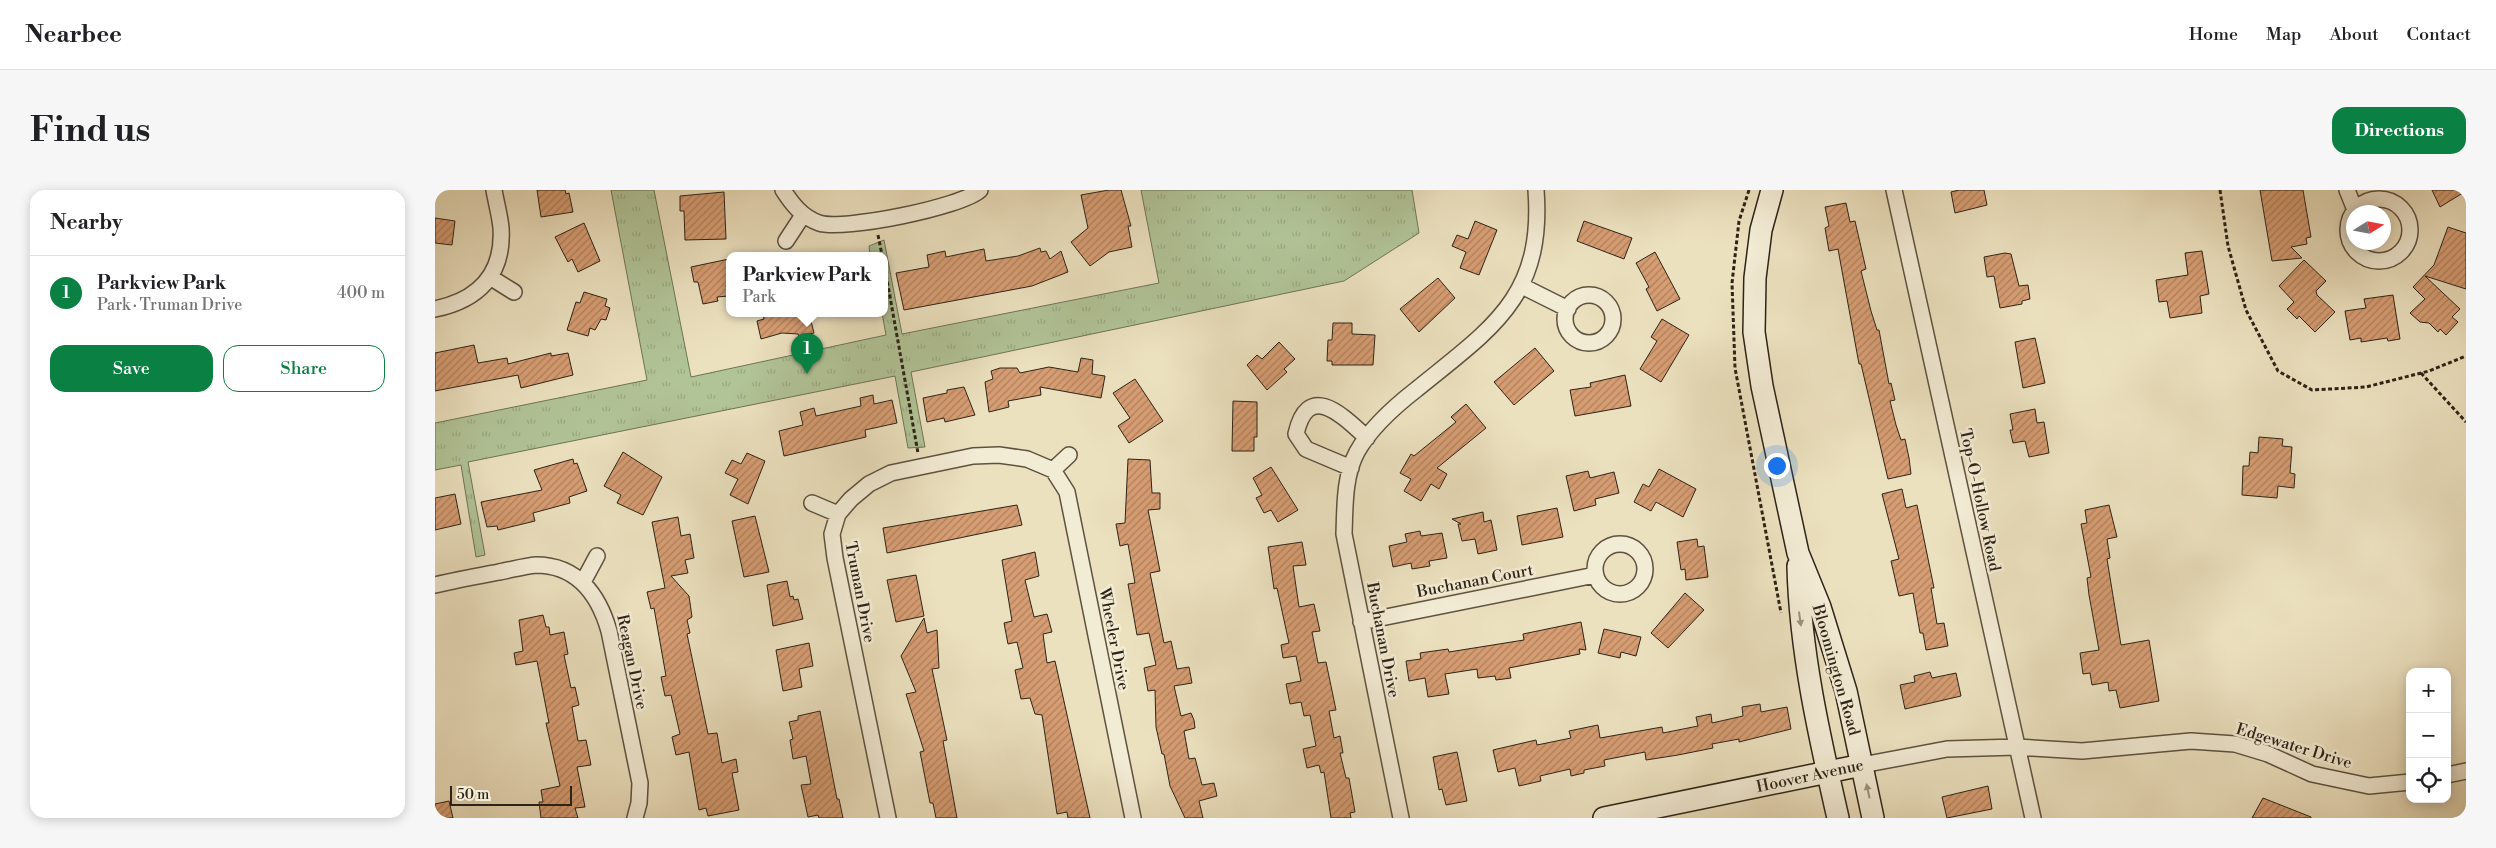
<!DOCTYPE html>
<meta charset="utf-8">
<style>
:root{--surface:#fff;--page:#f6f6f6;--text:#202124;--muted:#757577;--line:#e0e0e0;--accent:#0b8043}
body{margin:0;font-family:"Libre Bodoni",serif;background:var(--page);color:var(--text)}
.controls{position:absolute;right:15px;bottom:15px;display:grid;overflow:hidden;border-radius:10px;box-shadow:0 2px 12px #0003}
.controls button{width:45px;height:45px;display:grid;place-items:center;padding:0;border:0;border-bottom:1px solid var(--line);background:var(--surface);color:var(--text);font:25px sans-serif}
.compass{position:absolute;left:1911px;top:15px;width:45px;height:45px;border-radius:50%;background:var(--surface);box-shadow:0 2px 12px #0003;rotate:79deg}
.scale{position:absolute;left:15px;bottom:12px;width:122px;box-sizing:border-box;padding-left:5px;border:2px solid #2d2317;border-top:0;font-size:14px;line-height:18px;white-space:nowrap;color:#2d2317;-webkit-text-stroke:4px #f3ecd5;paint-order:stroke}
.you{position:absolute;left:1341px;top:275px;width:18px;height:18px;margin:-12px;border:4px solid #fff;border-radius:50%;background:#1a73e8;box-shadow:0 0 0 8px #1a73e833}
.badge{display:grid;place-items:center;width:32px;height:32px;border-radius:50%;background:var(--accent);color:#fff;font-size:16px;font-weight:700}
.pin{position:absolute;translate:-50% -41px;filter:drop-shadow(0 1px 2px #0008)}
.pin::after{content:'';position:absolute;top:26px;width:18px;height:15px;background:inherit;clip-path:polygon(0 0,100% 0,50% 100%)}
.popup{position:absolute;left:291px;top:62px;width:162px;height:65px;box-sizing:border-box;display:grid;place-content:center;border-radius:10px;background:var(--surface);filter:drop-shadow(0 1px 4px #0005);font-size:16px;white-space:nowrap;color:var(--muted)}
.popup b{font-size:19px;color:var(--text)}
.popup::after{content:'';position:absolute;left:50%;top:100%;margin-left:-10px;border:10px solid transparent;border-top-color:var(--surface)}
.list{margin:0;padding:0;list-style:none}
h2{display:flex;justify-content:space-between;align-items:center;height:65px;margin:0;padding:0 20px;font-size:21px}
h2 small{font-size:16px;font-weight:400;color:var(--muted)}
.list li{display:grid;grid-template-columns:32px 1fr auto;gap:15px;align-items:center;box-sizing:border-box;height:75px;padding:0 20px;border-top:1px solid var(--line)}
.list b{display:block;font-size:19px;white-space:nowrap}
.list p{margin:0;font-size:16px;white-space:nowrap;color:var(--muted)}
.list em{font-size:16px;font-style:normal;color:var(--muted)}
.actions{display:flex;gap:10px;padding:15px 20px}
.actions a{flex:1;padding:11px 0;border:1px solid var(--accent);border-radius:15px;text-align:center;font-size:18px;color:var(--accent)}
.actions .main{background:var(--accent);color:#fff}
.icon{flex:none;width:28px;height:28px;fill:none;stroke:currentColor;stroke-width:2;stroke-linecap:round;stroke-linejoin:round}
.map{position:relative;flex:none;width:2031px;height:628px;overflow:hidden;border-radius:15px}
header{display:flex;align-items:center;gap:30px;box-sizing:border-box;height:70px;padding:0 25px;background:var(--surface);border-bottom:1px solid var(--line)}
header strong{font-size:24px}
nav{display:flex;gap:28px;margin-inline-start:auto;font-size:18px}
.intro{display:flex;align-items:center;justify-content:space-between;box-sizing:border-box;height:120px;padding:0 30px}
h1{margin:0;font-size:35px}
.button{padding:12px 22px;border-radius:15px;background:var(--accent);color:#fff;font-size:18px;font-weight:700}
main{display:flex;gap:30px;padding:0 30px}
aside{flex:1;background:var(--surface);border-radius:15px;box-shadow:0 2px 12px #0003}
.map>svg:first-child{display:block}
</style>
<header>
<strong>Nearbee</strong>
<nav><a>Home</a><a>Map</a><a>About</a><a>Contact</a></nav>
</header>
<div class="intro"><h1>Find us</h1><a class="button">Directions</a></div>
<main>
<aside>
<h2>Nearby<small></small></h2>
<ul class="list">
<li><span class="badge">1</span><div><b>Parkview Park</b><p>Park · Truman Drive</p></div><em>400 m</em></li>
</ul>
<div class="actions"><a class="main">Save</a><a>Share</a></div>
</aside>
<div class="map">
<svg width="2031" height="628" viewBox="0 0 2031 628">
<defs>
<pattern id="grass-tufts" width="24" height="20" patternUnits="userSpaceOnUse" patternTransform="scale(1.25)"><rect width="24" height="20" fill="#b1c497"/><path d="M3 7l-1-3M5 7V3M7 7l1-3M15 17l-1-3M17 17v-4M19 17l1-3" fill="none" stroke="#99a881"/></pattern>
<pattern id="building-hatch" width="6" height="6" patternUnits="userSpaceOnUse" patternTransform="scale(1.25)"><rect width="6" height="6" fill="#d79d73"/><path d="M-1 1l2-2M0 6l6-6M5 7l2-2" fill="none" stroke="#af805d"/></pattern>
</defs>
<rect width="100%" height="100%" fill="#ece1bf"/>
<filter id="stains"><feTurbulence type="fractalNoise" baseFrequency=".004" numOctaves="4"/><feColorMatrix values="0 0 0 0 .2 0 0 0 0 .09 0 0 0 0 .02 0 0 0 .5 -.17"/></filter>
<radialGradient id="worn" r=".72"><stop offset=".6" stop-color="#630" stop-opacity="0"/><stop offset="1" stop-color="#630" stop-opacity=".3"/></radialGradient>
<path fill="url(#grass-tufts)" stroke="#6f7457" d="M176,0H219L256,187L451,145L447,123H450V65H435L434,56L449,50L467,144L724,93L706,0H977L984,43L909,91L476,182L490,257L473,258L460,186L33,272L50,365L41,367L26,275L0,280V233L212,190Z"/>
<path fill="url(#building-hatch)" stroke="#2d2317" d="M102,0H130L131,4L134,3L138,22L106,27Z
M674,0H686L696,36H693L697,57L674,62L655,76L636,52L653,38L646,5Z
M1524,0H1549L1552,15L1520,23L1516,2Z
M1825,0H1868L1876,47L1871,48L1872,54L1856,57L1867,68L1837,71Z
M1997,0H2031V1L2005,17Z
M289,2L291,49L250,50L249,21H245V6Z
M1411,13L1415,32L1420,31L1431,79L1426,81L1436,121L1442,140H1444L1454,194L1456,193L1460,210L1455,211L1461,235L1466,250L1470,249L1474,268L1476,284L1453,289L1426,174H1424L1403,59L1394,61L1390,38L1394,36L1390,17Z
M0,28L20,31L17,55L0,53Z
M1040,31L1062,40L1044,85L1025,78L1031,62L1017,56L1022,45L1033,49Z
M1149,31L1197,48L1189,69L1142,51Z
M149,33L165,71L143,82L137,69L133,72L120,47Z
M2013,37L2031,43V99L1990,86L2025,119L2017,127L2023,132L2011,145L2005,139L2003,142L1994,133L1985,132L1975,123L1990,109L1978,97L1999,75Z
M605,58L606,62L611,61L615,69L626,61L633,82L597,96L469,120L461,83L494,77L492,65L510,61L511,67L549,59L551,71L583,66Z
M1767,61L1774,104L1765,106L1767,123L1735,128L1732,111L1724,112L1721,90L1753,85L1750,63Z
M1220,62L1245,109L1222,121L1211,99L1214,97L1201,73Z
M1570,63L1576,64L1584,96L1593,95L1595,109L1587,111V114L1565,118L1559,86L1552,87L1549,67Z
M294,69V95H291L293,106L282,107L283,111L268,114L263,92H259L256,77Z
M1869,70L1891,91L1881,101L1882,105L1900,122L1880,142L1864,126L1862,129L1852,119L1859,112L1844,96Z
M1003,88L1020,108L984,142L965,119Z
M149,102L172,109L170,116L175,118L171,130L166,129L160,140L155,138L153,146L132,140L141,112L145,113Z
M1958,105L1965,149L1953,151L1952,148L1926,152V148L1915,150L1910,121L1931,118L1929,109Z
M328,123H374L379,143L364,146L363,144L347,143L326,149L322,131L329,129Z
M1227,129L1254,145L1226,192L1205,179L1222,151L1216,147Z
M898,133H917V144L940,145L938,175H897V171H892L893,150H897Z
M1600,148L1610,193L1588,198L1580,152Z
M844,152L860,169L849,179L852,182L832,200L812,175L822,165L827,169Z
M39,155L43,173L72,168L73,174L116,163V166L133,163L138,185L86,198L83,185L0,201V163Z
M1100,158L1119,181L1079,215L1059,192Z
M646,168L658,170L657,184L670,186L666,208L605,197L606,205L573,211L574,217L554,222L550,192L558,189L556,181L565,178H582L585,183L614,177L643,182Z
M1190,185L1196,216L1140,226L1135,200L1156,197L1155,193Z
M700,189L728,231L694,253L683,236L695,228L678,203Z
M529,197L540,225L510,232L509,228L492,232L488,208L512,203V200Z
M438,205L439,214L457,210L462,233L430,240L431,247L349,266L344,241L368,235L365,222L379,218L381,226L426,216L425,208Z
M798,211L822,212V247H819V261H797Z
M1031,214L1051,238L1002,278L1012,284L1004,299L996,294L986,311L969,301L976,289L965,283L976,264L979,266L1021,232L1016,227Z
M1600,219L1602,233L1609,232L1614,263L1594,267L1590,251L1578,253L1575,240H1578L1575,224Z
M1824,247L1848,249L1847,256L1857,257L1855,283L1860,284L1859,298L1843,296L1842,308L1807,305L1808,276H1814L1815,262L1823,263Z
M188,262L227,287L208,325L182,313L186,305L169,296Z
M312,263L330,271L313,314L295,305L303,289L290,283L297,270L306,274Z
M138,269L139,274L142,273L152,301L134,307L135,313L98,323L100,331L63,340L62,336L52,337L46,312L107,300L99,280Z
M693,269L715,270L717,303H725V319L713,320L725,381L715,383L729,453L736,451L742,479L754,477L757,493L739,496L746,526L756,523L759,530L760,538L749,541L754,569L760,568L767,595L779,593L782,606L764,611L768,628H750L735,596L729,564H727L721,537L720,500L713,501L709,478L721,475L714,443L702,445L693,394L700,393L693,354L685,356L681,334L690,333Z
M836,277L863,320L843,332L836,320L829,323L821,308L827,305L818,288Z
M1224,279L1261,299L1248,327L1221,312L1216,321L1199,312L1208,294L1214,297Z
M1153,281L1155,288L1179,282L1184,303L1160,309L1161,315L1139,321L1131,286Z
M1467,299L1471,318L1482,315L1499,398H1496L1502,434L1509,433L1513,456L1491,460L1488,443H1485L1478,403L1464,406L1456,371L1464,369L1447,304Z
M20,304L26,334L0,340V308Z
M582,315L587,335L452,363L448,338Z
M1674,315L1682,347L1672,349L1675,368L1672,369L1686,455L1714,450L1724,511L1685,518L1681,500L1674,501L1673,492L1657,495L1655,483L1648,484L1645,463L1664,460L1654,405L1652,388L1656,387L1646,334L1652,333L1650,320Z
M1122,318L1128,347L1087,355L1082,326Z
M1048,322L1049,332L1056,330L1062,360L1043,364L1040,349L1027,351L1023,334H1026L1017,329Z
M320,326L334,382L309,387L297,331Z
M243,327L246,346L255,344L259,368L250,370L253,383L236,386L254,406L257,427L252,430L255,443L252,444L273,544L282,543L287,573L301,569L303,582L297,583L304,620L273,626L271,618L264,620L254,562L241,565L237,547L245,544L236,505L230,506L226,487L231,486L219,418L216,419L212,402L230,398L217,332Z
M985,341L986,346L1007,343L1012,368L994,371L995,376L977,379L976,373L958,377L954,356L972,352L970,344Z
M1262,349L1263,357L1269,356L1273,387L1251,390L1250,379L1246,380L1242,352Z
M867,352L871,375L858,376L864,417L879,414L885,441L877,442L883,473L891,472L901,520L894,521L899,548L905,546L908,563H905L911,588H914L920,622L915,623L916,628H896L889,582L886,583L884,575L872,578L868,559L881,556L875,525L869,526L866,512L855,514L851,494L866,491L861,466L848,468L846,455L854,453L842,398L839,399L833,357Z
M600,362L604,386L590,390L599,427L612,424L617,442L608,444L612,473L620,471L655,628H633L632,622L622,624L607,525L600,524L595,508L586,509L580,480L588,478L582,452L573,454L569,433L577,431L567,370Z
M481,385L489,426L461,432L452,390Z
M352,391L355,407L358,406L359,410L363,409L368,429L338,436L332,395Z
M1250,403L1269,420L1233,458L1216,443Z
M108,425L111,437H114L115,445L129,442L133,464L129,465L136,498L140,497L144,515L137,517L143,551L151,550L156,575L142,577L150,617L140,618L143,628H106L104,612H108L106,600L125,596L111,533H114L102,471L81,475L79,463L88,461L84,430Z
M489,428L492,443L502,440L504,478L497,479L512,550L508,551L522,628H501L498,613H495L485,562L489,561L471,504L481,502L466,466Z
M1146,432L1151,460L1144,459L1145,464L1074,478L1076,488L1061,490L1060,486L1043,488L1042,479L1010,484L1014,504L993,507L990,488L974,491L971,471L986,469L985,463L1013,459L1014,462L1089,450L1088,444Z
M1169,439L1206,447L1201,466L1186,462L1185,468L1163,463Z
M374,453L378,476L364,479L367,497L348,501L341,460Z
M1495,482L1497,488L1521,483L1526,506L1470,519L1465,495L1480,492L1479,486Z
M1325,514L1326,522L1352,517L1356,539L1304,552V549L1277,554L1278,558L1243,565L1211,570L1210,562L1169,570L1170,576L1149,580V583L1136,586L1135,579L1105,586L1106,591L1084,596L1080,578L1063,582L1058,560L1101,550L1102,555L1136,548L1134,541L1163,535L1165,548L1227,537L1228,543L1263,536L1261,527L1276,524L1277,533L1308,526L1307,517Z
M385,521L402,609H404L408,628H384L383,625L373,627L366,595L376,594L371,566L358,569L355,550L358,549L354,532L363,530V526Z
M1022,562L1032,611L1011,615L1007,599L1004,600L998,567Z
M1553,596L1557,619L1512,628L1507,607Z
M1828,608L1876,627V628H1817Z
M14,611L18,628H0V614Z"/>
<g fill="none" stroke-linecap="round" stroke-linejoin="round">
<g stroke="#5d5241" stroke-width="18">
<path id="street" d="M348,0C357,14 367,27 384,33C408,41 527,17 545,0
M1459,0L1598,628
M1912,0L1920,20
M1913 40a31 31 0 1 1 62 0a31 31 0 1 1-62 0Z
M351,51L368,25
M55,87L79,102
M1087,96L1133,119
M1130 129a24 24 0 1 1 48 0a24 24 0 1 1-48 0Z
M0,119C43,110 69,85 66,38C65,26 61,12 59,0
M916,278L871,259L861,244C873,190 908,226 932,248
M618,280L632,302L698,628
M618,280L634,265
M377,313L403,324
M1160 379a25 25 0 1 1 50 0a25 25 0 1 1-50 0Z
M148,392L162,366
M0,395C21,390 43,386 64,382C76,380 89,376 101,375C143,375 164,406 174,441L205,593L204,613L200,628
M926,432L1160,385
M1427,575L1512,559L1582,557L1647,561L1756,551L1800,554L1833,564L1877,584L1934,596L1975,592
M2012,585L2031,581
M453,628L400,368L397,344L403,324L416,309L434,294L456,283L538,266L564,265L592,269L618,280
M966,628L909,344C910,317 909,286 922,262C936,237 960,216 982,199C1057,138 1109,107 1101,0"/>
</g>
<g stroke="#2d2317" stroke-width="24">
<path id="secondary" d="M1337,0L1326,40L1320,88L1319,142L1327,196L1363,363L1385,417L1411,501L1438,628
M1363,376C1365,461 1384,545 1403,628
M1169,628L1427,575"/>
</g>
<path stroke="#2d2317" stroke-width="3" stroke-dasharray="4 2.5" stroke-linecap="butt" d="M1314,0L1304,31L1297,93L1300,178L1346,423
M1785,0L1793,56L1811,120L1843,181L1877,200L1931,197L1994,181L2031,166
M443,45L447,65
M450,79L483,263
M1986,183L2031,232"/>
<use href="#street" stroke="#f3ecd5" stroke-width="15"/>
<use href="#secondary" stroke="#f3ecd5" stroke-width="21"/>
</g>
<defs><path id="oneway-solid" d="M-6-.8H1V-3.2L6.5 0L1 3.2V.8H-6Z" transform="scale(1.25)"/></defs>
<g fill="#9a9280">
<use href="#oneway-solid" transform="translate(1365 429) rotate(82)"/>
<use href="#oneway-solid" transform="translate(1433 601) rotate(-102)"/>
</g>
<g text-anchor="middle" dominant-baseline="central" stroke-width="5" stroke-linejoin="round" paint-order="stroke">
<g font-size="16" fill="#2d2317" stroke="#f3ecd5">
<text transform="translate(1545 310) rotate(78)">Top-O-Hollow Road</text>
<text transform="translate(1040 391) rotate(-11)">Buchanan Court</text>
<text transform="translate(425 402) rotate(79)">Truman Drive</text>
<text transform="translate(679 449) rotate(79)">Wheeler Drive</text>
<text transform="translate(948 450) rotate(79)">Buchanan Drive</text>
<text transform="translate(197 472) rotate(78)">Reagan Drive</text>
<text transform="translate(1401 480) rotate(74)">Bloomington Road</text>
<text transform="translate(1859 556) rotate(17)">Edgewater Drive</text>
<text transform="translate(1375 586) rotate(-12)">Hoover Avenue</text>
</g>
</g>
<rect width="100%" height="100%" filter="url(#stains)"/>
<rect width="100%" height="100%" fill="url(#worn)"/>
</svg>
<div class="controls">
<button>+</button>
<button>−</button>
<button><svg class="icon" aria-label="locate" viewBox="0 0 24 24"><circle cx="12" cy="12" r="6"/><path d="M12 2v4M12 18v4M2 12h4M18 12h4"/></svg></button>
</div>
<svg class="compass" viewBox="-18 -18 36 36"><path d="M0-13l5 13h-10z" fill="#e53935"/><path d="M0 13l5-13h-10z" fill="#757577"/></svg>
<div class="scale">50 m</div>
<div class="you"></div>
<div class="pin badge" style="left:372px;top:184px">1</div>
<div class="popup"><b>Parkview Park</b>Park</div>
</div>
</main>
